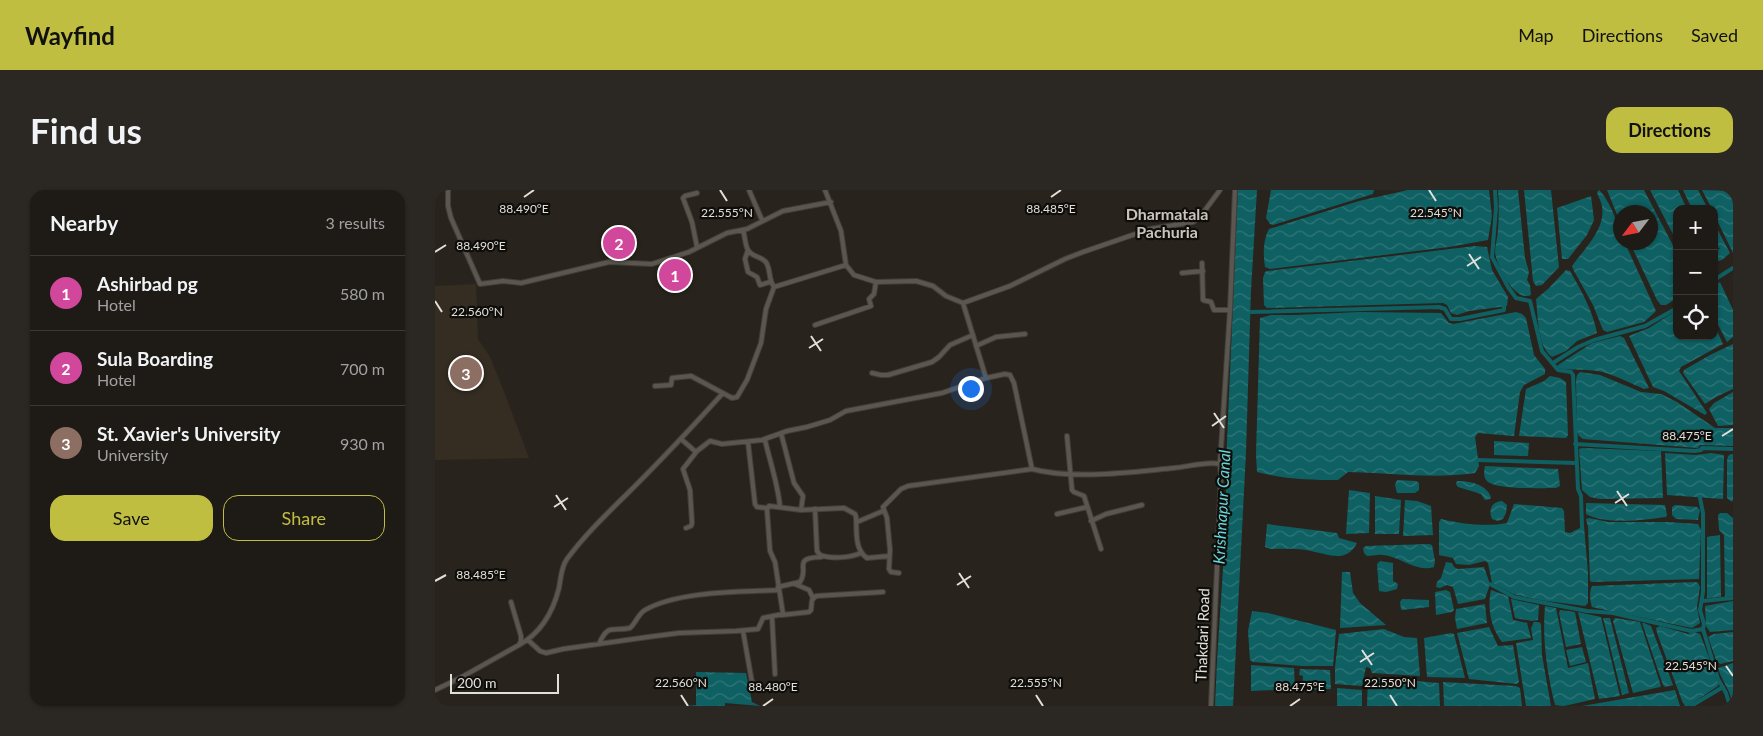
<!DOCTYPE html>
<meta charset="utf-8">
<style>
:root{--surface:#1e1b16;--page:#2b2823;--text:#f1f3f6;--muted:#a1a1a1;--line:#3c3935;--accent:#c0be41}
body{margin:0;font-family:Lato,sans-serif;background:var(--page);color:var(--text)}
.controls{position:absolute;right:15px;top:15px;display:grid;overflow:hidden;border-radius:10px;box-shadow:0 1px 4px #0004}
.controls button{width:45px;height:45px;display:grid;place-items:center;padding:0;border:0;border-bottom:1px solid var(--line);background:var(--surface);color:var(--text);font:25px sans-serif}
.compass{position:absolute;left:1178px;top:15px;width:45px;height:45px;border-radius:50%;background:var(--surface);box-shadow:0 1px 4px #0004;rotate:238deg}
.scale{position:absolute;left:15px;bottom:12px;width:109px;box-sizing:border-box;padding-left:5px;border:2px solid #e1dfda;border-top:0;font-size:14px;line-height:18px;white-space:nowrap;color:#e1dfda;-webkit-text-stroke:4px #0f0d0a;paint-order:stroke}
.you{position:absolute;left:535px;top:198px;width:18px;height:18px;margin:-12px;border:4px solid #fff;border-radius:50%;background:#1a73e8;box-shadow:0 0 0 8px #1a73e833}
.badge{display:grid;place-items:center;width:32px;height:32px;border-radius:50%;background:var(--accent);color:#fff;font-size:16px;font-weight:700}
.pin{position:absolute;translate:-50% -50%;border:2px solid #fff;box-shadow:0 1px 5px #0006}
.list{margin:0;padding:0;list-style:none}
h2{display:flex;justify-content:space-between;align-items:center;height:65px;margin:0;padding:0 20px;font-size:21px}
h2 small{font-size:16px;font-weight:400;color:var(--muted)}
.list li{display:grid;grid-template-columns:32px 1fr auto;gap:15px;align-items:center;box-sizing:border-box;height:75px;padding:0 20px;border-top:1px solid var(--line)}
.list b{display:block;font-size:19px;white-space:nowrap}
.list p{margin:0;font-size:16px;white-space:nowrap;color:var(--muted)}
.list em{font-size:16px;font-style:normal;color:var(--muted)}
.actions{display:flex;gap:10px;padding:15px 20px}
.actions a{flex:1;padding:11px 0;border:1px solid var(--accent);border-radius:15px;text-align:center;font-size:18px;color:var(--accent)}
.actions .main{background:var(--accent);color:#111}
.icon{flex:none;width:28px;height:28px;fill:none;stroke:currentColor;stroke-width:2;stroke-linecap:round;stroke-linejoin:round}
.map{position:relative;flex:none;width:1298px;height:516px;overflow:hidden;border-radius:15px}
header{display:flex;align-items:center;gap:30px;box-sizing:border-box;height:70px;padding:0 25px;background:var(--accent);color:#111}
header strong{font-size:24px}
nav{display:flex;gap:28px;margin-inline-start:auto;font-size:18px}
.intro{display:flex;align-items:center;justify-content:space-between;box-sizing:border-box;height:120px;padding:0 30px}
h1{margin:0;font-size:35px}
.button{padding:12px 22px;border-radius:15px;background:var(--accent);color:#111;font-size:18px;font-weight:700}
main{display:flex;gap:30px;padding:0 30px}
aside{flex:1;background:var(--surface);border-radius:15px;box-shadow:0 1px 4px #0004}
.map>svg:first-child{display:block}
</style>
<header>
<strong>Wayfind</strong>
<nav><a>Map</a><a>Directions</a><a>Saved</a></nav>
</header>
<div class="intro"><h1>Find us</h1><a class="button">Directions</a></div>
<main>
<aside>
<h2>Nearby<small>3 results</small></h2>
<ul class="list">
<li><span class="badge" style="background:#d1479c">1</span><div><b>Ashirbad pg</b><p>Hotel</p></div><em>580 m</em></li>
<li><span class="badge" style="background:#d1479c">2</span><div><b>Sula Boarding</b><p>Hotel</p></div><em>700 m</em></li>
<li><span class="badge" style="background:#8d6e63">3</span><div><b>St. Xavier's University</b><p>University</p></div><em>930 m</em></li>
</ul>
<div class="actions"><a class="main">Save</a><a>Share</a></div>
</aside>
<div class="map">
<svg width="1298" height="516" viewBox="0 0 1298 516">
<defs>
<pattern id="water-waves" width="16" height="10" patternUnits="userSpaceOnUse" patternTransform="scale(1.25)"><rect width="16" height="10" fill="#0e6063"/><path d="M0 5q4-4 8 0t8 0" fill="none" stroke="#317679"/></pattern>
</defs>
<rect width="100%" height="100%" fill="#28241d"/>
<path fill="#352d22" d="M41,94L43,149L55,167L68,199L94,268L0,270V96Z"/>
<path fill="url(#water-waves)" d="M803,0H822L816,100L811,262L798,516H780L782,471L790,348L792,251Z
M836,0H939L938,4L838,35L835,34L831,28Z
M973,0H1054L1057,26L1053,50L1014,57L835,79L830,77C828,65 828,50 834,39L924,11Z
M1063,0H1083L1090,68L1094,82L1092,90L1095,95L1096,105C1080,113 1061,75 1060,62C1060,55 1063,47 1063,39C1064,26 1064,13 1063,0Z
M1089,0H1116L1124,77L1107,95L1101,96L1098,91Z
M1164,0C1174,9 1186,38 1186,52L1190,53L1221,121L1209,132L1172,142L1168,140L1158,115L1139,81L1137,76C1149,59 1171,39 1167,17C1167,12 1163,7 1162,2Z
M1172,0H1209L1242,63V108L1231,115H1226L1222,110L1195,53L1216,52V22H1186L1185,32Z
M1215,0H1243L1252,19H1242V52Z
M1248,0H1263L1273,19H1257Z
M1267,0L1298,1V63L1279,24V19H1277Z
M1156,6L1159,30L1152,45L1133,69H1127L1122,18Z
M1279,33L1295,63L1287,70L1283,71L1279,64L1285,58L1282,57L1279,59Z
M1040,56L1052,57L1057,80L1073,107L1072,116L1034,121L1022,125L1016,123L1012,115L1008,113L832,118L829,115L828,88L830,82L832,81Z
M1131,80L1135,81C1146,100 1158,121 1162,143L1142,151L1131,161L1117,167C1102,156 1103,126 1101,109L1113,99Z
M1285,92L1298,120V147L1292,152L1279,127V96Z
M1242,120V146H1279V134L1288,154L1246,177L1244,181L1272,223L1270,225L1229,201L1218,197L1194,146L1214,138Z
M924,122L1006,123L1014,133L1018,134L1081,122L1087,124L1091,128L1099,165L1110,179V184L1089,195L1085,202L1079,246L1043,243L1040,247L1044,276L1040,283C999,289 955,283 913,282L903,290C876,290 849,289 822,282L821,264L825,128L836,125H861Z
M1185,146L1189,148L1214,198L1209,199C1195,193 1176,183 1162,181C1151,179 1129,181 1122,177L1123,175L1157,153Z
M1298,154V199L1281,207L1270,214L1248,183L1249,180L1275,165Z
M1145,182L1165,185L1206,202L1226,204L1242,212L1280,238H1298V256L1265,255L1263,258L1148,249L1144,246L1142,242L1141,190L1142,185Z
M1115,186L1125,188L1131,192L1133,245L1131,248L1084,246L1091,199L1109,191Z
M1298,202V235L1283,236L1274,219L1279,213Z
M1059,251L1094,253L1093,266L1059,265Z
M1147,258L1226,261L1228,308L1165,309L1155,307L1147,300L1144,259Z
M1230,263L1261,265L1276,263L1289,265L1288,309L1232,305Z
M1296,264H1298V310L1297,312L1292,308V271L1293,266Z
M1050,276L1123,279L1125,296L1121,298C1107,298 1061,300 1052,291C1048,287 1049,282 1050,276Z
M962,290L981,291L984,293V300L980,303H962L960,295Z
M1022,291C1035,291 1051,294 1056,307L1055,309L1050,310L1046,304L1023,297L1021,294Z
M914,300L935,303L934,343L911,344Z
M940,306L966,310L964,344H940Z
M970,310L982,311L996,316L998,345L968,346Z
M1067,311L1072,315L1071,323L1068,329L1063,331L1057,329C1053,319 1057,312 1067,311Z
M1151,313L1230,315L1232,325L1231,327C1209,330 1171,335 1151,324Z
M1079,314L1127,318L1129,321L1130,342L1135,343L1149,336L1153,383V413L1150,416L1104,410L1078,404L1057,393L1053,373L1050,371L1034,375L1021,374L1018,368L1004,365V332L1006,329C1026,334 1052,337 1072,333Z
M1240,315L1262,317L1265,320L1263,330L1241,329L1237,325V317Z
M1285,323H1292L1298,328V406L1290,407L1289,345L1284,340L1283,325Z
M1154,328L1173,332H1232L1263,334L1266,340L1264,389L1157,392L1155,391L1153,337L1151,329Z
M832,334L902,343L904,348L922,353C911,374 893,364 876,361C863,358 849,359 836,359L830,357Z
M1285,345L1286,407L1272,408V347Z
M994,354L997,355L1000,371L999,377C982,383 964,366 948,365C943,364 937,366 932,366L929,363L928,358L931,356Z
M945,371L958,373V391L963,394L962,399L951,402L944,401L942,374Z
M1011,372L1017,373L1019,377L1023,379L1049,377L1055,394L1050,409L1023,414L1018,397L1012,395L1005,398L1001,397L1002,392L1006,388Z
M907,382H915L918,403L925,413L951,435L905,438Z
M1261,392L1263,393L1265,397L1262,417L1265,433L1257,438L1161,418L1157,417C1155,411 1154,402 1157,396Z
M1011,400L1015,402L1019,420L1017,422L1001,425L1000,402Z
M1056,400L1073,406L1078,430L1092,433L1096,448L1067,452C1056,438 1052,418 1056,400Z
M967,409L994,410V417L967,420L966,419L965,412Z
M1076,409L1104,415L1103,430L1097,431L1080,428Z
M1298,411V440L1275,442L1271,436L1270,416Z
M1050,414L1052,433L1022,439L1020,428L1021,419Z
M1110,416L1121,418L1133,478L1153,473L1160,509L1129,516L1120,515C1112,483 1107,449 1110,416Z
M1125,420L1140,422L1146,454L1131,457L1124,423Z
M817,421L833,423L901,440L898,476H867L818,472L815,470L813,441Z
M1143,422L1166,427L1185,506L1164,509Z
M1168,428H1175L1194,503L1187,505Z
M1180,428L1205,432L1226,496L1225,497L1198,503L1178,431Z
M1099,432H1104L1106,434L1107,465L1116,516H1091L1081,453L1098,450L1096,438Z
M1207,433H1209L1216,436L1238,495L1230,497L1228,495Z
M1225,436L1253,444L1259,442L1265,444L1284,493L1283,496L1253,516H1250L1247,511L1222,443L1221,438Z
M1054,437L1063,456L1078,455L1084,492L1082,494L1034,489L1022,443Z
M949,439L969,447L982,448L985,486L937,483L935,478L931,477L927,496L900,494V477L904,444Z
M1298,442V471L1285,474L1281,470L1273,447L1279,444Z
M1016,443L1019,444L1030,488L992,487L989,448Z
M1147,457L1151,472L1135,476L1131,460Z
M1298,473V514L1294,502L1285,484L1283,478Z
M816,475L859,478L860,499L816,501Z
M865,479L895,480L896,499L867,500L868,486L864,485Z
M261,482L311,483L317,512L325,516L290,513V516H251L261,515Z
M933,487L1004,493L1005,516H932Z
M1008,492L1081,496L1085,498L1087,516H1009Z
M902,498L927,500V516H902Z
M1240,500L1245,516H1147Z"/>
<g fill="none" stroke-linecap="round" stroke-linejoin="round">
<path stroke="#0e6063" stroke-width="4" d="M1060,0L1061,18L1057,67L1073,97L1081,108L1095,111L1107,161L1123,180L1136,182L1138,185L1143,299L1146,306L1147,337
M1279,90L1298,78
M816,122L1004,117L1010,119L1016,129H1025L1069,120V117
M1118,173L1143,157L1159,150L1210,136L1242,118
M1140,254L1260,261L1266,260L1267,258L1298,259
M1043,270L1141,273
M1265,308L1268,323V402L1265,420L1269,434L1268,439L1283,489L1291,503L1295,516
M1055,394L1079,407L1152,421L1178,423L1256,441L1268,439
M1267,411L1298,408
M1256,516L1288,497"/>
<g stroke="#423f3a" stroke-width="6">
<path id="minor" d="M13,0V16L16,28L45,94L68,91L86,93L174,72L217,74L254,62L292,43L312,39L348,21L396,12
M314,0L327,30
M390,0L406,41L411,75L419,85L441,92L481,91L498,96L511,106L528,113L551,188L570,184L575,185L579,193L597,279C638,290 696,282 739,278C752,277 772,271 785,274L786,285L776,516
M262,3L250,6L248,8L257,32L262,57
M308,40C310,46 310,55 313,60C317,68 329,66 332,74C336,82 333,88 339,97
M313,60L310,69L313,82L322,87L325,95L335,92
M767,73L768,110L776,112L779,120H795
M747,83L768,81
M528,113L575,96L630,69L648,62L715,39L758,32L765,27L785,0
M380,135L436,116L434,109L439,104L441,92
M541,156L561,147L590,144
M437,183L446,185H453L497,172L504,167L515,155L538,145
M220,196L236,195L237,188L256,186L297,208L302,207L312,190L326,153L331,119L339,97L411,75
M346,243L359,293L368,306L366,320
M632,246L637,300L639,302L649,306L666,359
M246,249L261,262
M330,250C335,272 343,294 345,317
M313,252L320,314L322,317L332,318
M785,274L795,120L800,0
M380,319L382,361L385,365C396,369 415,368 426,363
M622,324L652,317
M656,331L671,324L707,315
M422,332L448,321
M251,338L256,336L257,333L255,300L248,279L262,261L275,251L287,254L327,250L352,241L372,237L395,230L411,221L507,203L551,188
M464,383L456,382L454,379L455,360L452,328L448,317L466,299L473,296L597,279
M360,394L374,400L378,408
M343,397L365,392C375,378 356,368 386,367
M347,425L374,422L376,420L377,410L381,406L448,402
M337,427L340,484
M308,441L318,498
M93,450L105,461L111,463L128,459L213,447L244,443L301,441L323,439L328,428L348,424L340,372L335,361L332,320L334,316L366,320L409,318L420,324L421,327C422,341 419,359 432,368L454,366
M164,454C173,433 177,442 195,438C201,433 203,424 210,420C243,401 305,402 344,400
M84,455C106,443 118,422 124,398C126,388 126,377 132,369C152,342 176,320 199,297C230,266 259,235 288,203
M0,500L25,488L84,455L86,451V446L76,412"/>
</g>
<use href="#minor" stroke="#5b5750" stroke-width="4"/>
</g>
<path fill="none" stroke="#e1dfda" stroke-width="2" d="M285,0L292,11M994,0L1001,11M89,7L99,0M616,7L626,0M0,62L11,55M1034,64L1044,79M1032,76L1046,67M0,111L7,122M376,146L386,161M374,158L388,149M779,223L789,238M777,236L791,226M1287,246L1298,239M1182,301L1192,316M121,305L131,320M1180,313L1194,304M119,317L133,308M524,383L534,398M0,391L11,385M522,395L536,386M927,460L937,475M925,472L939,463M1291,476L1298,486M246,505L253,516M601,505L608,516M955,505L962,516M328,516L338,509M855,516L865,509"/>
<g text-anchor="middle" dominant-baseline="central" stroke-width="4.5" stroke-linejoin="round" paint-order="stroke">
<g font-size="15" fill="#e1dfda" stroke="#0f0d0a">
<text transform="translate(767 445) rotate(-88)">Thakdari Road</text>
</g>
<g font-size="16" font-weight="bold" fill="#c9c3bb" stroke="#0f0d0a">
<text x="732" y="23">Dharmatala<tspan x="732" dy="18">Pachuria</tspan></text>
</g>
<g font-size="16" font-style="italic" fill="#67d6db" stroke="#0f0d0a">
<text transform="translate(786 317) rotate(-87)">Krishnapur Canal</text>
</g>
</g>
<g font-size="12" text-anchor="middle" fill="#e1dfda" stroke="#0f0d0a" stroke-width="4.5" stroke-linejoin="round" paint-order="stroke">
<text x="89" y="23">88.490°E</text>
<text x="616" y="23">88.485°E</text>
<text x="292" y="27">22.555°N</text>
<text x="1001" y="27">22.545°N</text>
<text x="46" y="60">88.490°E</text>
<text x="42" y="126">22.560°N</text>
<text x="1252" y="250">88.475°E</text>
<text x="46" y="389">88.485°E</text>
<text x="1256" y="480">22.545°N</text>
<text x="246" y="497">22.560°N</text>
<text x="601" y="497">22.555°N</text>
<text x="955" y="497">22.550°N</text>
<text x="338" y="501">88.480°E</text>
<text x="865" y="501">88.475°E</text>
</g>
</svg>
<div class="controls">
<button>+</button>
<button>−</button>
<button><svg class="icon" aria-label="locate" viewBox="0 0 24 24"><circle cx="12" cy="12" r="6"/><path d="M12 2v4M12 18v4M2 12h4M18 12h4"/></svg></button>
</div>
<svg class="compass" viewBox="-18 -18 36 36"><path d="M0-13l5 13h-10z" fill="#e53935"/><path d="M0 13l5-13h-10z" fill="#a1a1a1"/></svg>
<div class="scale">200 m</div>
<div class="you"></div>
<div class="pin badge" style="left:240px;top:85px;background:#d1479c">1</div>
<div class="pin badge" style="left:184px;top:53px;background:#d1479c">2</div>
<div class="pin badge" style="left:31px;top:183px;background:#8d6e63">3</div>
</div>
</main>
